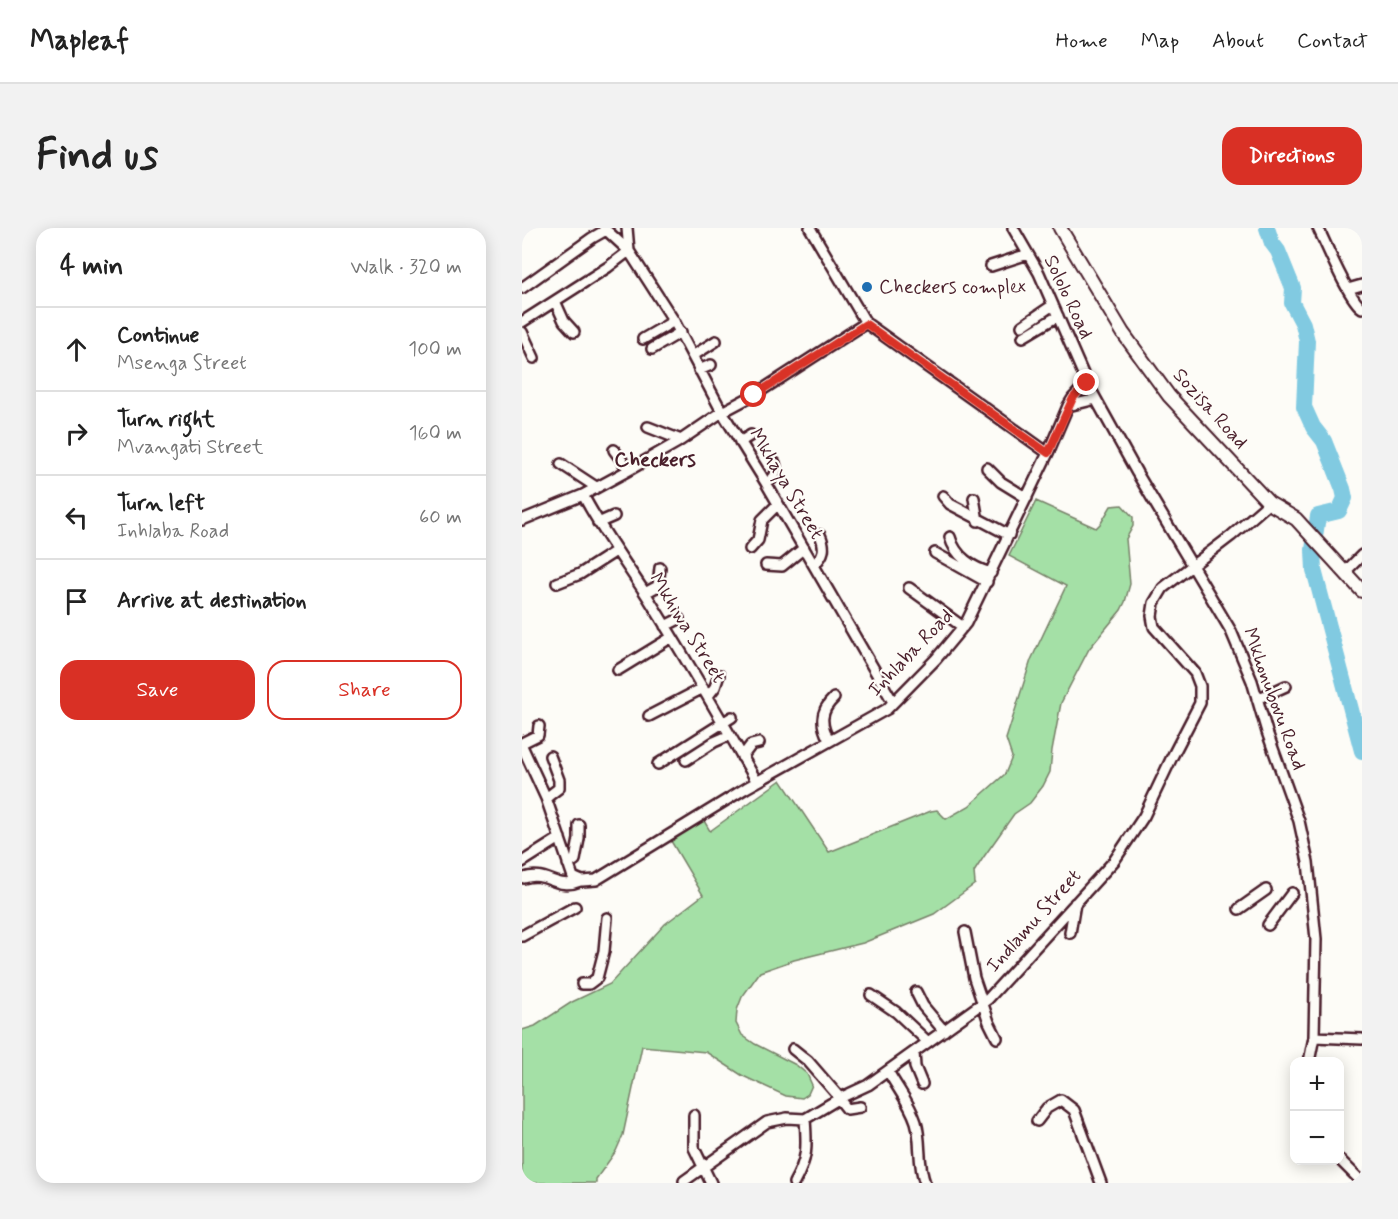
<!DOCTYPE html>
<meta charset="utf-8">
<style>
:root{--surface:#fff;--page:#f2f2f2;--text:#222;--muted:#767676;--line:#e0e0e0;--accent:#d93025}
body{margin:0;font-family:Mynerve,sans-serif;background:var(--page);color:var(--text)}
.controls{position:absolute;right:18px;bottom:18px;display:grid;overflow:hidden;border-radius:12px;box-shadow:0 3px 15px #0003}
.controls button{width:54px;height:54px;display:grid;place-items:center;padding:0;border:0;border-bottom:2px solid var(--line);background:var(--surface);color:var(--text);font:30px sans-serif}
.stop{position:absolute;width:18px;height:18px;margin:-14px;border:4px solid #d93025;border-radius:50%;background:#fff}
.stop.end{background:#d93025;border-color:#fff;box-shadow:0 2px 6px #0008}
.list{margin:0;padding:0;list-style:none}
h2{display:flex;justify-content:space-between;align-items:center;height:78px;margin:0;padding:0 24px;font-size:26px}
h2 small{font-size:20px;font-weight:400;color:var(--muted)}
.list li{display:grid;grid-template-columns:39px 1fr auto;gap:18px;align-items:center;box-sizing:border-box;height:84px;padding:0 24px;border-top:2px solid var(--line)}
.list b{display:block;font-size:22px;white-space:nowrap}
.list p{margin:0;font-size:20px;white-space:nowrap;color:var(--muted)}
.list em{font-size:20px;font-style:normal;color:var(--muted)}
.actions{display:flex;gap:12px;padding:18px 24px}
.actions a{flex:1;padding:14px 0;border:2px solid var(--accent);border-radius:18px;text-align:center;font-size:21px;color:var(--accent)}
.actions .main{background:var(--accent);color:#fff}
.icon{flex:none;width:33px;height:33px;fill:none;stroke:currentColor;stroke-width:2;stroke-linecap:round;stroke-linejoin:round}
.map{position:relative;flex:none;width:840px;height:955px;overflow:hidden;border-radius:18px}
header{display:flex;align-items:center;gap:36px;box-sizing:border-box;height:84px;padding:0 30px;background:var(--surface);border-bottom:2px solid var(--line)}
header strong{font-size:28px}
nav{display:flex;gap:33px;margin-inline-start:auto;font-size:21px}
.intro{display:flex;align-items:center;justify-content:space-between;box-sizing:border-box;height:144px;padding:0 36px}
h1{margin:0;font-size:42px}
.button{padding:15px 27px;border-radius:18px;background:var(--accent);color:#fff;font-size:21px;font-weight:700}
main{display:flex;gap:36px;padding:0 36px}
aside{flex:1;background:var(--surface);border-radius:18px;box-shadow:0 3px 15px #0003}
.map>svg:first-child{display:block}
</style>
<header>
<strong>Mapleaf</strong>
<nav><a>Home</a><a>Map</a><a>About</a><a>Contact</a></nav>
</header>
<div class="intro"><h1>Find us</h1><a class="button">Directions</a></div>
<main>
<aside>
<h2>4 min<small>Walk · 320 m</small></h2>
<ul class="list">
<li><svg class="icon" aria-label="ahead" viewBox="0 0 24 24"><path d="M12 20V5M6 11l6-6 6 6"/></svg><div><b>Continue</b><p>Msenga Street</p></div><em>100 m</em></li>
<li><svg class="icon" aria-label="right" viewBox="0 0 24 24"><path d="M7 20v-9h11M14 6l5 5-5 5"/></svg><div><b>Turn right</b><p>Mvangati Street</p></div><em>160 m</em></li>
<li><svg class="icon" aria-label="left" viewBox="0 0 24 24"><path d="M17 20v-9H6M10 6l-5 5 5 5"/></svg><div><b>Turn left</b><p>Inhlaba Road</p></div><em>60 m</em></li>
<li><svg class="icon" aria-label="arrive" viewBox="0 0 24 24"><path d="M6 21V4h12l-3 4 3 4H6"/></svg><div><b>Arrive at destination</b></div></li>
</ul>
<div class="actions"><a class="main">Save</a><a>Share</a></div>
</aside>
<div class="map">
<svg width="840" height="955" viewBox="0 0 840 955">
<rect width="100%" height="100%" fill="#fdfcf7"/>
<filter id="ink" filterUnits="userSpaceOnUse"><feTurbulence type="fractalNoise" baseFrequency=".0167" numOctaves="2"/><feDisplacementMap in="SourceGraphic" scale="12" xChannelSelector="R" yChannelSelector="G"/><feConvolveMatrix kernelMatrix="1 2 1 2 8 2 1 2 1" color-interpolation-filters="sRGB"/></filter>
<g filter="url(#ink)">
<path fill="#a4e0a6" stroke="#778068" stroke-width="1.5" d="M514,273L574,300L579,295L589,278L600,277L611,289V298L604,311L608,356L603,374L599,382L567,421L539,475L530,522L528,544L521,558L508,575L492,586L461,630L452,644L453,656L412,686L341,715L272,732L238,744L220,769L215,782L214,795L220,807L233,816L274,837L285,846L290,857L286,866L280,870L264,868L221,848L184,824L120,818L101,907L94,923L74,951V955H0V802L13,798L50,774L88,756L143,696L181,667L146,608L181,591L188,603L259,552L307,624L409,583L415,582L424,591L447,578L483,546L490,529L484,511L491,489L509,432L544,358L487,328Z"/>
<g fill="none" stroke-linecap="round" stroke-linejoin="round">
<path stroke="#81cae1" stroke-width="16" d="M745,0L750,15L756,23L771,60L770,75L781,96L785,113L782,179L791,199L802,213L821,261L823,270L817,283L796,288L791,322L792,342L840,523"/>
<g stroke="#4a1f2b" stroke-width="14">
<path id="minor" d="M82,0L107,23L152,93L200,184L244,255L371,474
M105,0L107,23
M288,0L344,95L526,225
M491,0L517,45L565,155L615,245L709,403L730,453L745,504L777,593L786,634L794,711L792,809L787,834
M796,0C804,16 827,72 840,80
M469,38L506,26
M0,60L70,10L84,2
M826,61L840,57
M33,73L42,93L52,104
M0,94L86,39L107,23
M500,98L531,77
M0,104L12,130
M501,109L536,88
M121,111L152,93
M130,121L159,104
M172,127L194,113
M177,142L189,137
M546,178L574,171
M126,199L159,212
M218,214L229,207
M92,222L107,242
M39,236L74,259
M465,240L479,254L505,270
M244,255C253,250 256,245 253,235
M61,267C80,303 103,334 125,368C163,429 199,491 235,554
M421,268L428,276L487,307
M452,270L456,293
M0,292L61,267L107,242L156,214L200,184L232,167L344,95
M76,295L92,288
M428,309C433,328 450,340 469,345
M228,321L236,312L240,292L256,276
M413,325L465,354
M244,337L260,338L282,320
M292,337C302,327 304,320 298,307
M823,344L840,327
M35,355L58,346L94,323
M387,360L441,399
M123,365L136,358L138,340
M143,398L157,391
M96,442L150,409
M186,468L193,459L197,447
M735,471L764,458
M127,488L181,460
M307,512C298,496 298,483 312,470
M0,515L16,507L17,498
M0,518L24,570L51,649L60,653L74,652L224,560L365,481L414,431L444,395L526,225L546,178L551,170L565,155
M220,529L229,517L237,515
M164,532L192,514L208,507
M136,536L210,489
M24,570L37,560V552L28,528
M0,634L38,610
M46,636L53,632L57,611V597
M2,650C25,642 34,663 58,653
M717,681L744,662
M746,697L770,665
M443,704L452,750L467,794L475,810
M548,705L553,675
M0,708L53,679
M60,756H67L75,750L82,723L85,690
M394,764L401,778L422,803
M349,767L374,784L406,814
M792,809L840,811
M271,821L286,833L318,870
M392,824L393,839L400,856
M366,843C375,860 388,875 394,894C400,914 395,935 403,955
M317,871L325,881L338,879
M172,887V920L189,955
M515,893L525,880L539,872L552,882L579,955
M818,932L840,954
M162,953L245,894L265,890L283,891L318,870L346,857L466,771L592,633L622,588L650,529L678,475V458L673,445L632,399L630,388L632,375L641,360L709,308L747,275
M272,955C286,930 285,919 283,891"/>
</g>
<g stroke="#4a1f2b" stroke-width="16">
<path id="major" d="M538,0L601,105L647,168L747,275L774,291L840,363"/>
</g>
<use href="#minor" stroke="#fdfcf7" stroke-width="9"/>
<use href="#major" stroke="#fdfcf7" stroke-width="12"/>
</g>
</g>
<g fill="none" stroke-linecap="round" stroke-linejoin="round" filter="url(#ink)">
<path stroke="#d93025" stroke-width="8" d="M232,167L344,96L526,225L551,170L565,155"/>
</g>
<circle fill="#1f6fb2" stroke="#fdfcf7" stroke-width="2" cx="345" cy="59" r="6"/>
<g text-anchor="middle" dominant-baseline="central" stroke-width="4.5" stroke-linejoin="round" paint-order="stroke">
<g font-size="20" fill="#4a1f2b" stroke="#fdfcf7" text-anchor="start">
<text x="357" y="59">Checkers complex</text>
</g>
<g font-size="20" fill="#4a1f2b" stroke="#fdfcf7">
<text transform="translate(546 69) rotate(65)">Sololo Road</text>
<text transform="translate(688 181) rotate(48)">Sozisa Road</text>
<text transform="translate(264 256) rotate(59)">Mkhaya Street</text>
<text transform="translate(165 400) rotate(58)">Mkhiwa Street</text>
<text transform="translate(389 425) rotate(-46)">Inhlaba Road</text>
<text transform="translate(752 471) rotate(70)">Mkhonubovu Road</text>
<text transform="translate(512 693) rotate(-48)">Indlamu Street</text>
</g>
<g font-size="21" font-weight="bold" fill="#4a1f2b" stroke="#fdfcf7">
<text x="133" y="232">Checkers</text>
</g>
</g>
</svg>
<div class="controls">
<button>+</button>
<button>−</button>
</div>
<div class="stop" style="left:232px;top:167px"></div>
<div class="stop end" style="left:565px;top:155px"></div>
</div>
</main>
